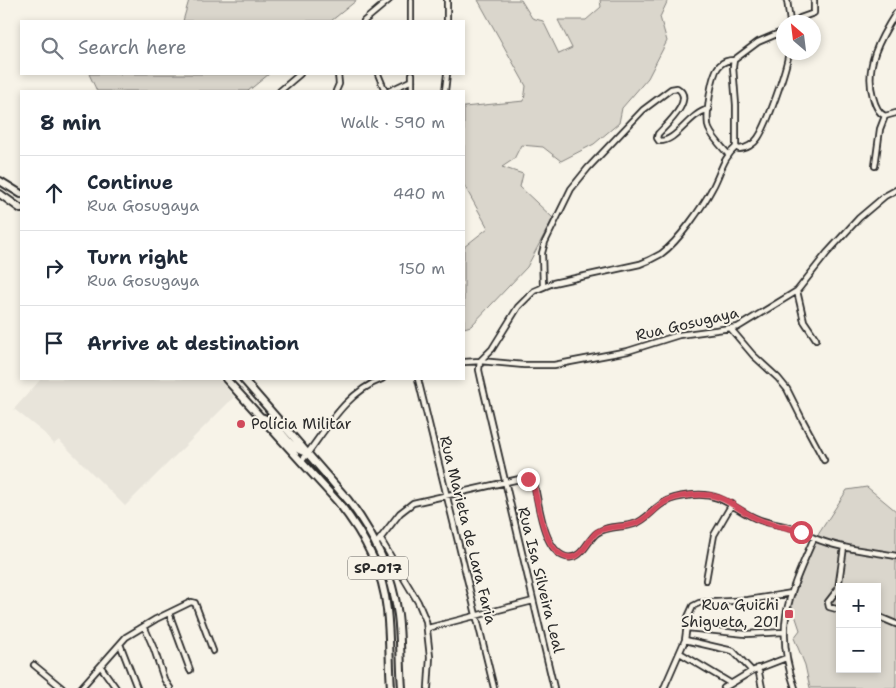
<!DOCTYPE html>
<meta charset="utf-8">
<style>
:root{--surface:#fff;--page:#f6f6f7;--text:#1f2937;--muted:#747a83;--line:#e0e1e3}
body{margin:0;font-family:"Shantell Sans",sans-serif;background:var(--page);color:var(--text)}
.controls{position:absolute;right:15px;bottom:15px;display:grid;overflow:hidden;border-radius:0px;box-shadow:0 2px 8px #0003}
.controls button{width:45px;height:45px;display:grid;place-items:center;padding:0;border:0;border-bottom:1px solid var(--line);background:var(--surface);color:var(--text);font:25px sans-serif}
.compass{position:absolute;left:776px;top:15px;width:45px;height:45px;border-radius:50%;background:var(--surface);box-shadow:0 2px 8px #0003;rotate:332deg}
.stop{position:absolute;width:15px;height:15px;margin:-11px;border:4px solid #d1495b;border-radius:50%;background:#fff}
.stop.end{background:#d1495b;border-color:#fff;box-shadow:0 1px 5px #0008}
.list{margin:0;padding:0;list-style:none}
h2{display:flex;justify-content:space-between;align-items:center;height:65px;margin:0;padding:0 20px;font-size:21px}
h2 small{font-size:16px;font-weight:400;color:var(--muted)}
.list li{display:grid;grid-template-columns:32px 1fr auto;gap:15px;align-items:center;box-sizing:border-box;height:75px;padding:0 20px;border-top:1px solid var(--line)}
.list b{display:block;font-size:19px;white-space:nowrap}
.list p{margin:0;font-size:16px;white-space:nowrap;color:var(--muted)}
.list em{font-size:16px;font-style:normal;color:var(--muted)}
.icon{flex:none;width:28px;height:28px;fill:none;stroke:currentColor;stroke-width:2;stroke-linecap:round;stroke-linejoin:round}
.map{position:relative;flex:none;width:896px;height:688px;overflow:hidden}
.search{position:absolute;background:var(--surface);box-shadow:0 2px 8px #0003;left:20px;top:20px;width:445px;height:55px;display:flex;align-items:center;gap:12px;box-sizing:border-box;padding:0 18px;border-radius:0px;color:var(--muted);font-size:19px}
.panel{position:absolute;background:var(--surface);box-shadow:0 2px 8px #0003;left:20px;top:90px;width:445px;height:290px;border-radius:0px}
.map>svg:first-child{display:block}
</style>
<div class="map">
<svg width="896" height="688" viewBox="0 0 896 688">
<rect width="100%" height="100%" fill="#f7f3e8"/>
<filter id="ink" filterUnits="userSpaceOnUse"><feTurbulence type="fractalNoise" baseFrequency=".02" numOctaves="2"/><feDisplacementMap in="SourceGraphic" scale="10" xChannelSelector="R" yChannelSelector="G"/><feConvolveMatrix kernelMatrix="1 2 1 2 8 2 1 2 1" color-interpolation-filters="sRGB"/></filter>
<g filter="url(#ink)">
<path fill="#e8e4da" d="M41,379H219L234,397L125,506L59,440L54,444L44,433L14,409Z"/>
<path fill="#dad6cc" stroke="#82807c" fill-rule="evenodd" d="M189,0H357L331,21H183Z
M478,0H521L532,18L543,21L559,54L572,48L558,20H586L601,7L600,0H668L660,17L667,41L648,78L622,108L619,123L594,144L561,161L543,147L521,145L514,159L502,167L523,174L520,187L553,218L527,267L471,326L464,328V247L488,228L464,185V107L524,101L526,86Z
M89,74H269L248,91H97Z
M867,487L896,511V688H810L805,665L794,638L800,630L791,603L814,541L847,490ZM840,587H877V669H840Z"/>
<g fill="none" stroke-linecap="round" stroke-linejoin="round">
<g stroke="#2b2b2b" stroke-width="8">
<path id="minor" d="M411,0V21
M447,0V21
M787,0L790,22
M896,13C880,38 864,66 873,97C875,105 878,113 885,116L896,113
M800,18L814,13V0
M364,21L389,0
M784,31L758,42L734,60L733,67L736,105V147L739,149C746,149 754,144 758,138C768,123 786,71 789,52
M378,74L385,91
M412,74V91
M280,91L300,74
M336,91L339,84L338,74
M389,91L412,80
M445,91L447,74
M728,154C722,147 713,138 709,129C705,118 711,73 720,65C724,61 729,60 734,60
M875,166L880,129L885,116
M543,287L542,253L545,242L571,189L588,168L643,110L671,89L677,88C696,99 666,125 658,134L657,138L659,141C677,142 688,114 709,109
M797,291L804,321L816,339
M731,329L753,355L778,378L787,389L802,419L824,460
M464,362L480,361L524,365H554L628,351L679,335L738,327L797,291L827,253L859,218L885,196L896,190
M418,379L494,688
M301,462C325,432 344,393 382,379
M381,540L418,602L426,621L430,657L428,688
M376,544L400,513L413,503L524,478L531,480L535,487C539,506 544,551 566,557C582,561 587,540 597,533C608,525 622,528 634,524C647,520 653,508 665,502C673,497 684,496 694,495C723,492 736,512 760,520C771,524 783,525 793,528C801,531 807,535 814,538C840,549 869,551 896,556
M706,580L714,535L732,504
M840,610L829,607L828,602L838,589L844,547
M169,613L190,670
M877,616L896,624
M144,626L154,649L164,679L170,688
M428,628L533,601
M687,628L746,634L784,632
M685,640L733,651L752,671
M120,644L137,688
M680,653L730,683
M34,665L62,688
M101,667L116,688
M758,668L762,688
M81,688L126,637L156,619L191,602L195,603L213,651
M554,688L483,388L479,370L480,361L492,349L518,307L534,291L553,283L640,264C648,261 654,258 661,254C679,241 703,206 713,187C721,172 723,158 736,147
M664,688L685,640L688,617L693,606L699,603L748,600L792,593
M724,688L752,671L786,658
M795,688C773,626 789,595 814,538"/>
</g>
<g stroke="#2b2b2b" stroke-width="10">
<path id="highway" d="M0,181L21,194
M0,194L21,209
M226,379L338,502C364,534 383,569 387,610C390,636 389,662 391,688
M243,379L348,500C374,534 392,572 398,615C401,639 400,664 402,688
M261,417C281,423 287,449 307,453"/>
</g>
<use href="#minor" stroke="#f7f3e8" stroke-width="4.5"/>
<use href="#highway" stroke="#f7f3e8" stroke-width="6"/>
</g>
</g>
<g fill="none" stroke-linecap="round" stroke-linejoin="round" filter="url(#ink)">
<path stroke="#d1495b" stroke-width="6" d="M528,479L533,483L534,487C539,506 544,551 566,557C582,561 587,540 597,532C609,525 622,528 634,524C644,521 651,513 659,506C671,496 691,494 706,495C725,495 741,512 757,519C771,526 787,526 801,532"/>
</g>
<g fill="#d1495b" stroke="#f7f3e8" stroke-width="2">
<circle cx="241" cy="424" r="5"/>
<rect x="784" y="609" width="10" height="10" rx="2.5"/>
</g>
<g text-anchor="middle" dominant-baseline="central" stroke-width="4" stroke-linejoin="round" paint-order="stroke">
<rect fill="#f7f3e8" stroke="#686764" stroke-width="1" x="348" y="556.5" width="60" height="23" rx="4"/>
<g font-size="14" font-weight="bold" fill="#2b2b2b">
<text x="378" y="568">SP-017</text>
</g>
<g font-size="15" fill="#2b2b2b" stroke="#f7f3e8">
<text transform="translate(687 324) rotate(-13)">Rua Gosugaya</text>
<text transform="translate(468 530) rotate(76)">Rua Marieta de Lara Faria</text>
<text transform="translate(541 580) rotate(76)">Rua Isa Silveira Leal</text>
</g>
<g font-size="15" fill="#2b2b2b" stroke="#f7f3e8" text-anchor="start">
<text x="251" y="424">Polícia Militar</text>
<text x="779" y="605" text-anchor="end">Rua Guichi<tspan x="779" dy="17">Shigueta, 201</tspan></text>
</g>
</g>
</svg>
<div class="controls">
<button>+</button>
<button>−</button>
</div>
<svg class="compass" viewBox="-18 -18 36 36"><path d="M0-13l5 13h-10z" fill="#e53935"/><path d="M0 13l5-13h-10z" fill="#747a83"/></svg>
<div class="stop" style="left:801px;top:532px"></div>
<div class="stop end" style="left:528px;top:479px"></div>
<div class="search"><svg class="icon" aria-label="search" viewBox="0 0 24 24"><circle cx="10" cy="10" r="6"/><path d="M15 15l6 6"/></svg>Search here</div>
<section class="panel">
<h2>8 min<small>Walk · 590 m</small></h2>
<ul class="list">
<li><svg class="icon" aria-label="ahead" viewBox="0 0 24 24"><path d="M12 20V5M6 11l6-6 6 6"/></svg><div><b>Continue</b><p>Rua Gosugaya</p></div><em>440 m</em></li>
<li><svg class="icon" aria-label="right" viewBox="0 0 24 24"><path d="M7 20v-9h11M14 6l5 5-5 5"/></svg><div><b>Turn right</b><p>Rua Gosugaya</p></div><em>150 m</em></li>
<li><svg class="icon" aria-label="arrive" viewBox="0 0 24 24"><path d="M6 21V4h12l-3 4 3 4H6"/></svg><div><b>Arrive at destination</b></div></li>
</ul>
</section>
</div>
